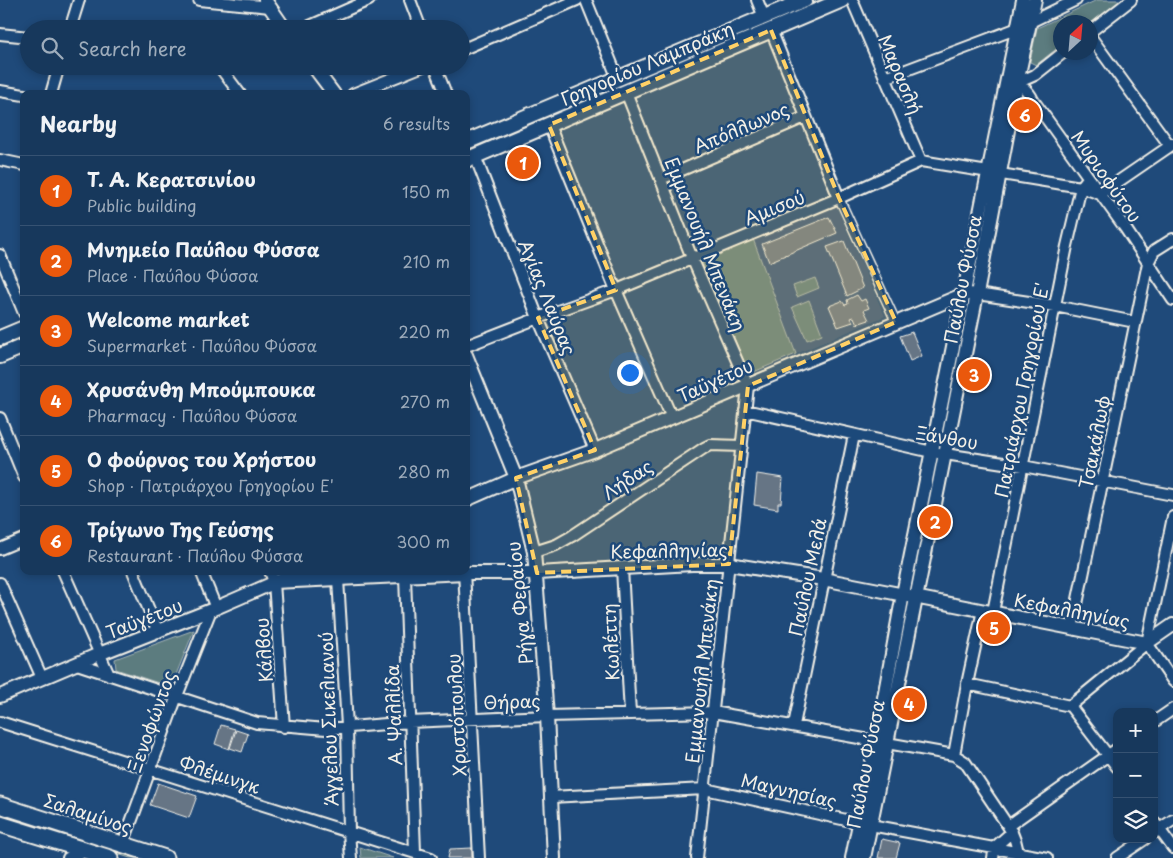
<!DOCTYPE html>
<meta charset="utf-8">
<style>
:root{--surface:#17385c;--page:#203f62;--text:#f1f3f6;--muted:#9eacbb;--line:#365272;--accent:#ea580c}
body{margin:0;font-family:"Playpen Sans",sans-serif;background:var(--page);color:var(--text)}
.controls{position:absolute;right:15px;bottom:15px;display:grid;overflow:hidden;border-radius:10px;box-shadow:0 2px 8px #0003}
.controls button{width:45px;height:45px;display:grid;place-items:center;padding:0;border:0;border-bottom:1px solid var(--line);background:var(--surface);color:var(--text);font:25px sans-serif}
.compass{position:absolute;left:1053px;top:15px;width:45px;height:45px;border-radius:50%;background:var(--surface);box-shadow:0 2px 8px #0003;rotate:26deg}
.you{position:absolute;left:629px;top:372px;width:18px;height:18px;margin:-12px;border:4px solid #fff;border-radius:50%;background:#1a73e8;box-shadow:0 0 0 8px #1a73e833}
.badge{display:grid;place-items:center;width:32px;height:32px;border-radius:50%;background:var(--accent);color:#fff;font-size:16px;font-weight:700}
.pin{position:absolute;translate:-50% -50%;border:2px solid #fff;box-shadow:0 1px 5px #0006}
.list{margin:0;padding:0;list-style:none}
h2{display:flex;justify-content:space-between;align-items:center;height:65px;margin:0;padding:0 20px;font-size:21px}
h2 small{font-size:16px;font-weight:400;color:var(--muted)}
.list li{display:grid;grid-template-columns:32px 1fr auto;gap:15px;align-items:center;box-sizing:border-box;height:70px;padding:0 20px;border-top:1px solid var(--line)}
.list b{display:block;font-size:19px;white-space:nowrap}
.list p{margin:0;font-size:16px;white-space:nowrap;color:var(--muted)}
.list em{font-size:16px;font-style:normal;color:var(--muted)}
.icon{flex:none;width:28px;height:28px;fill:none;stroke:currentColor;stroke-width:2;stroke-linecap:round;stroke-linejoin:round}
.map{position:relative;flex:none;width:1173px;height:858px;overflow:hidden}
.search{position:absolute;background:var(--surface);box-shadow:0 2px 8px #0003;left:20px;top:20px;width:450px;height:55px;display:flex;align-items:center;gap:12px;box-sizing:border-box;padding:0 18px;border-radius:28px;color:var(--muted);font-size:19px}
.panel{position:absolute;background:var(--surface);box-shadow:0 2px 8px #0003;left:20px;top:90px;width:450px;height:485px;border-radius:10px}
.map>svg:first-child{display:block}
</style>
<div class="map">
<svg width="1173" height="858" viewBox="0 0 1173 858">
<rect width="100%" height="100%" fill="#1f4a7a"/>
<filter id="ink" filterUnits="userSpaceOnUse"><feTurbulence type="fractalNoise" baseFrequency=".02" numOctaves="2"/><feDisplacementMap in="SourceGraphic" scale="10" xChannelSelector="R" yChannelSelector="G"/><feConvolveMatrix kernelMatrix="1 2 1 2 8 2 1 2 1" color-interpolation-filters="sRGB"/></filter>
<g filter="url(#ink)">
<path fill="#34577d" d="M835,203L885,316L796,354L753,239Z"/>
<path fill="#5b7b7f" stroke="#a8b6b4" d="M819,0H837L492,143L491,141L523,124Z
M1097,0H1123L1091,24L1090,22H1060V46L1036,65L1030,62L1037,28Z
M753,239L796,354L749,374L701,260Z
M815,278L819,288L797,297L793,286Z
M809,300L822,334L807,340L792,307Z
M194,630L171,687L116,669L115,659Z
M0,810L147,858H130L0,816Z
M360,847L393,858H361Z"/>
<path fill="#667485" stroke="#f4f1e8" d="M829,217L837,233L769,262L762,244Z
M844,241L863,288L847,296L827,247Z
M857,295L861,301L865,299L869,308L864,310L869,320L857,324L854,317L851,318L853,322L838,327L829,306L842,301L845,305L848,304L847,300Z
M912,332L922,356L910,361L900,336Z
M757,474L783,478L781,503H778V509L754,505Z
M221,725L235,729L229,749L215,744Z
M236,730L248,734L242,752L230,748Z
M158,783L197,796L189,818L150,805Z
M882,839L900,843L896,858H878Z
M472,848V858H448L450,849Z"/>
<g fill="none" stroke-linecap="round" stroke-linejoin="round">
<g stroke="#f4f1e8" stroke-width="11">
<path id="pedestrian" d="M839,198L896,322"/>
</g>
<g stroke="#f4f1e8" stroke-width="14">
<path id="minor" d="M199,0L270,7
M410,0L421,29
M586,0L618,79
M757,0L764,17
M852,0L921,161
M70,29L79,0
M303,29L369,0
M771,30L839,198
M1090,32L1131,0
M0,34L29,37
M1090,36L1170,146
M461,50L577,0
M219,66L240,94
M435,66L446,94
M885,78L1018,28L1076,0
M1011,82C1021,84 1029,91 1033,100L1125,228L1173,300
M1017,83L1035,75L1064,52
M0,91L24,95
M626,92L692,258L748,386L697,858
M51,94L59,66
M353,94L423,66
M549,125L616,290L672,418
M475,156L538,318L595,450
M0,160L24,165
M661,179L805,117
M0,255L24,313
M977,294L1055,306L1135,322
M466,346L538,318L619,289L839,198L921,161L1081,187L1100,194L1173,144
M745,410L932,452L1023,466L1173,495
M0,418L24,477
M0,549L24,539
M534,552L556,545L572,536L704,448L710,445L742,446
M622,568L630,714
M63,571L109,675
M133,571L158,632
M201,571L216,608
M270,571L274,582L284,727
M464,571L479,858
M405,576L415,852
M338,579L347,726L349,832L351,858
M0,583L42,678
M993,612L1067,246L1081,187L1088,178
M1072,628L1148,263L1154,251L1173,239
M1147,643L1173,517
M1147,643L1173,681
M77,664L257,723L326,729L410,722L547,716L713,712L954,755L965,762L1008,826C1014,835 1019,848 1017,858
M967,684L1070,706
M1070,706L1147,643
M1070,706L1117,767
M0,722L431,858
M1154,722L1173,709
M794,725L854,435
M954,755L967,684L983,610
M550,797L705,789L860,823L1047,858
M1154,822L1173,848
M1008,826L1117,749
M1155,832L1173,820
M123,844L177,696L211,610
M68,858L86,851
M993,858L995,847L1012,832
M1117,858L1145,839"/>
</g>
<g stroke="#f4f1e8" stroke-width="16">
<path id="tertiary" d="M265,0L285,29
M313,66L334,94
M466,355L516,478L534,552L547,716L554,858
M466,500L516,478L595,450L964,294H970
M274,582L465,573H537L692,564H729L823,579L1147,643L1173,625
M0,696L99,654L211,610L301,571
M852,858L876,741L903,594L1023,0
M864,858L977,294L1017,83L1035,0"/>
</g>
<g stroke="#f4f1e8" stroke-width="18">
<path id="secondary" d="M466,142L805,0
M466,160L842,0
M0,338L24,328
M0,356L24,346"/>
</g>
<g stroke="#f4f1e8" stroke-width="19">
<path id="primary" d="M0,805L165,858
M0,824L110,858"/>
</g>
<use href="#pedestrian" stroke="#1f4a7a" stroke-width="8"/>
<use href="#minor" stroke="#1f4a7a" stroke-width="10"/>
<use href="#tertiary" stroke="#1f4a7a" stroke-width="12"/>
<use href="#secondary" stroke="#1f4a7a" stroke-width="14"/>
<use href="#primary" stroke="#1f4a7a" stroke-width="15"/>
</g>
</g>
<path fill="#ffd166" fill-opacity="0.2" stroke="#ffd166" stroke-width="4" stroke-dasharray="10 6" stroke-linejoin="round" d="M771,30L839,198L896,322L748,386L729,564L537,573L516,478L595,450L538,318L616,290L549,125Z"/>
<g text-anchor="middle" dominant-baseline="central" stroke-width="5" stroke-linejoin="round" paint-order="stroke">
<g font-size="18" fill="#f4f1e8" stroke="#1f4a7a">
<text transform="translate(647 63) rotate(-23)">Γρηγορίου Λαμπράκη</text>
<text transform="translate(901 74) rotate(67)">Μαρασλή</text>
<text transform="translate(741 127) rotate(-23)">Απόλλωνος</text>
<text transform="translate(1107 176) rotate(55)">Μυριοφύτου</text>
<text transform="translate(774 207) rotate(-22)">Αμισού</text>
<text transform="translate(706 244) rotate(68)">Εμμανουήλ Μπενάκη</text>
<text transform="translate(962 279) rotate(-79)">Παύλου Φύσσα</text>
<text transform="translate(548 297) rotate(68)">Αγίας Λαύρας</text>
<text transform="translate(715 380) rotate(-24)">Ταϋγέτου</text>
<text transform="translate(1021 390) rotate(-79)">Πατριάρχου Γρηγορίου Ε'</text>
<text transform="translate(947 437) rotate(10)">Ξάνθου</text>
<text transform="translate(1094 442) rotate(-79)">Τσακάλωφ</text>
<text transform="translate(627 479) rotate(-34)">Λήδας</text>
<text transform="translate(669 550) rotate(-1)">Κεφαλληνίας</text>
<text transform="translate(807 577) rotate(-78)">Παύλου Μελά</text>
<text transform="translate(519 603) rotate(-96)">Ρήγα Φεραίου</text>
<text transform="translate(1072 610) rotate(11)">Κεφαλληνίας</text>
<text transform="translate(144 618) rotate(-21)">Ταϋγέτου</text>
<text transform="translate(610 642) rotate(-93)">Κωλέττη</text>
<text transform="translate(263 650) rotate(-94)">Κάλβου</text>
<text transform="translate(701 671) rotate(-84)">Εμμανουήλ Μπενάκη</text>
<text transform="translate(512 701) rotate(-2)">Θήρας</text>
<text transform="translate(393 715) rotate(-92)">Α. Ψαλλίδα</text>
<text transform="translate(456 715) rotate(-93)">Χριστόπουλου</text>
<text transform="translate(328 719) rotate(-92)">Άγγελου Σικελιανού</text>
<text transform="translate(151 721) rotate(-70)">Ξενοφώντος</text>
<text transform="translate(865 764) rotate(-79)">Παύλου Φύσσα</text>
<text transform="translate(220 774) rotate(18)">Φλέμινγκ</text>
<text transform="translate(789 790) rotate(13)">Μαγνησίας</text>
<text transform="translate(88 813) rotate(18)">Σαλαμίνος</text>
</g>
</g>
</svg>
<div class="controls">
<button>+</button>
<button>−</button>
<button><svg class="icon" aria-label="layers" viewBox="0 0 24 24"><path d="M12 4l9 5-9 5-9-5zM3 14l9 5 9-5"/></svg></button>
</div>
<svg class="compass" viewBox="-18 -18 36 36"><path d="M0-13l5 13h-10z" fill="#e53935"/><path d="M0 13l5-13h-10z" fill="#9eacbb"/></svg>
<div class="you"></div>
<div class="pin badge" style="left:523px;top:163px">1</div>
<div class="pin badge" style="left:935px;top:522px">2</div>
<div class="pin badge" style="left:974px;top:375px">3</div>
<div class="pin badge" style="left:909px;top:704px">4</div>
<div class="pin badge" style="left:994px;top:628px">5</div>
<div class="pin badge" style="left:1025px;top:115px">6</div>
<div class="search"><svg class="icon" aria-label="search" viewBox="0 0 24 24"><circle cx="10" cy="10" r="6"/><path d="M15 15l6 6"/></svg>Search here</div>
<section class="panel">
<h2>Nearby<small>6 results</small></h2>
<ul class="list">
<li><span class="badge">1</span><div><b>Τ. Α. Κερατσινίου</b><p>Public building</p></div><em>150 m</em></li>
<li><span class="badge">2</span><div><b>Μνημείο Παύλου Φύσσα</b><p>Place · Παύλου Φύσσα</p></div><em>210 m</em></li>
<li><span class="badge">3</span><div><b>Welcome market</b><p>Supermarket · Παύλου Φύσσα</p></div><em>220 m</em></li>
<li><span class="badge">4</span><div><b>Χρυσάνθη Μπούμπουκα</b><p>Pharmacy · Παύλου Φύσσα</p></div><em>270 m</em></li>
<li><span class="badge">5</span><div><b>Ο φούρνος του Χρήστου</b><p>Shop · Πατριάρχου Γρηγορίου Ε'</p></div><em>280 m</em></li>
<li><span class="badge">6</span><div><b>Τρίγωνο Της Γεύσης</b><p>Restaurant · Παύλου Φύσσα</p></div><em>300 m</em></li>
</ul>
</section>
</div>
